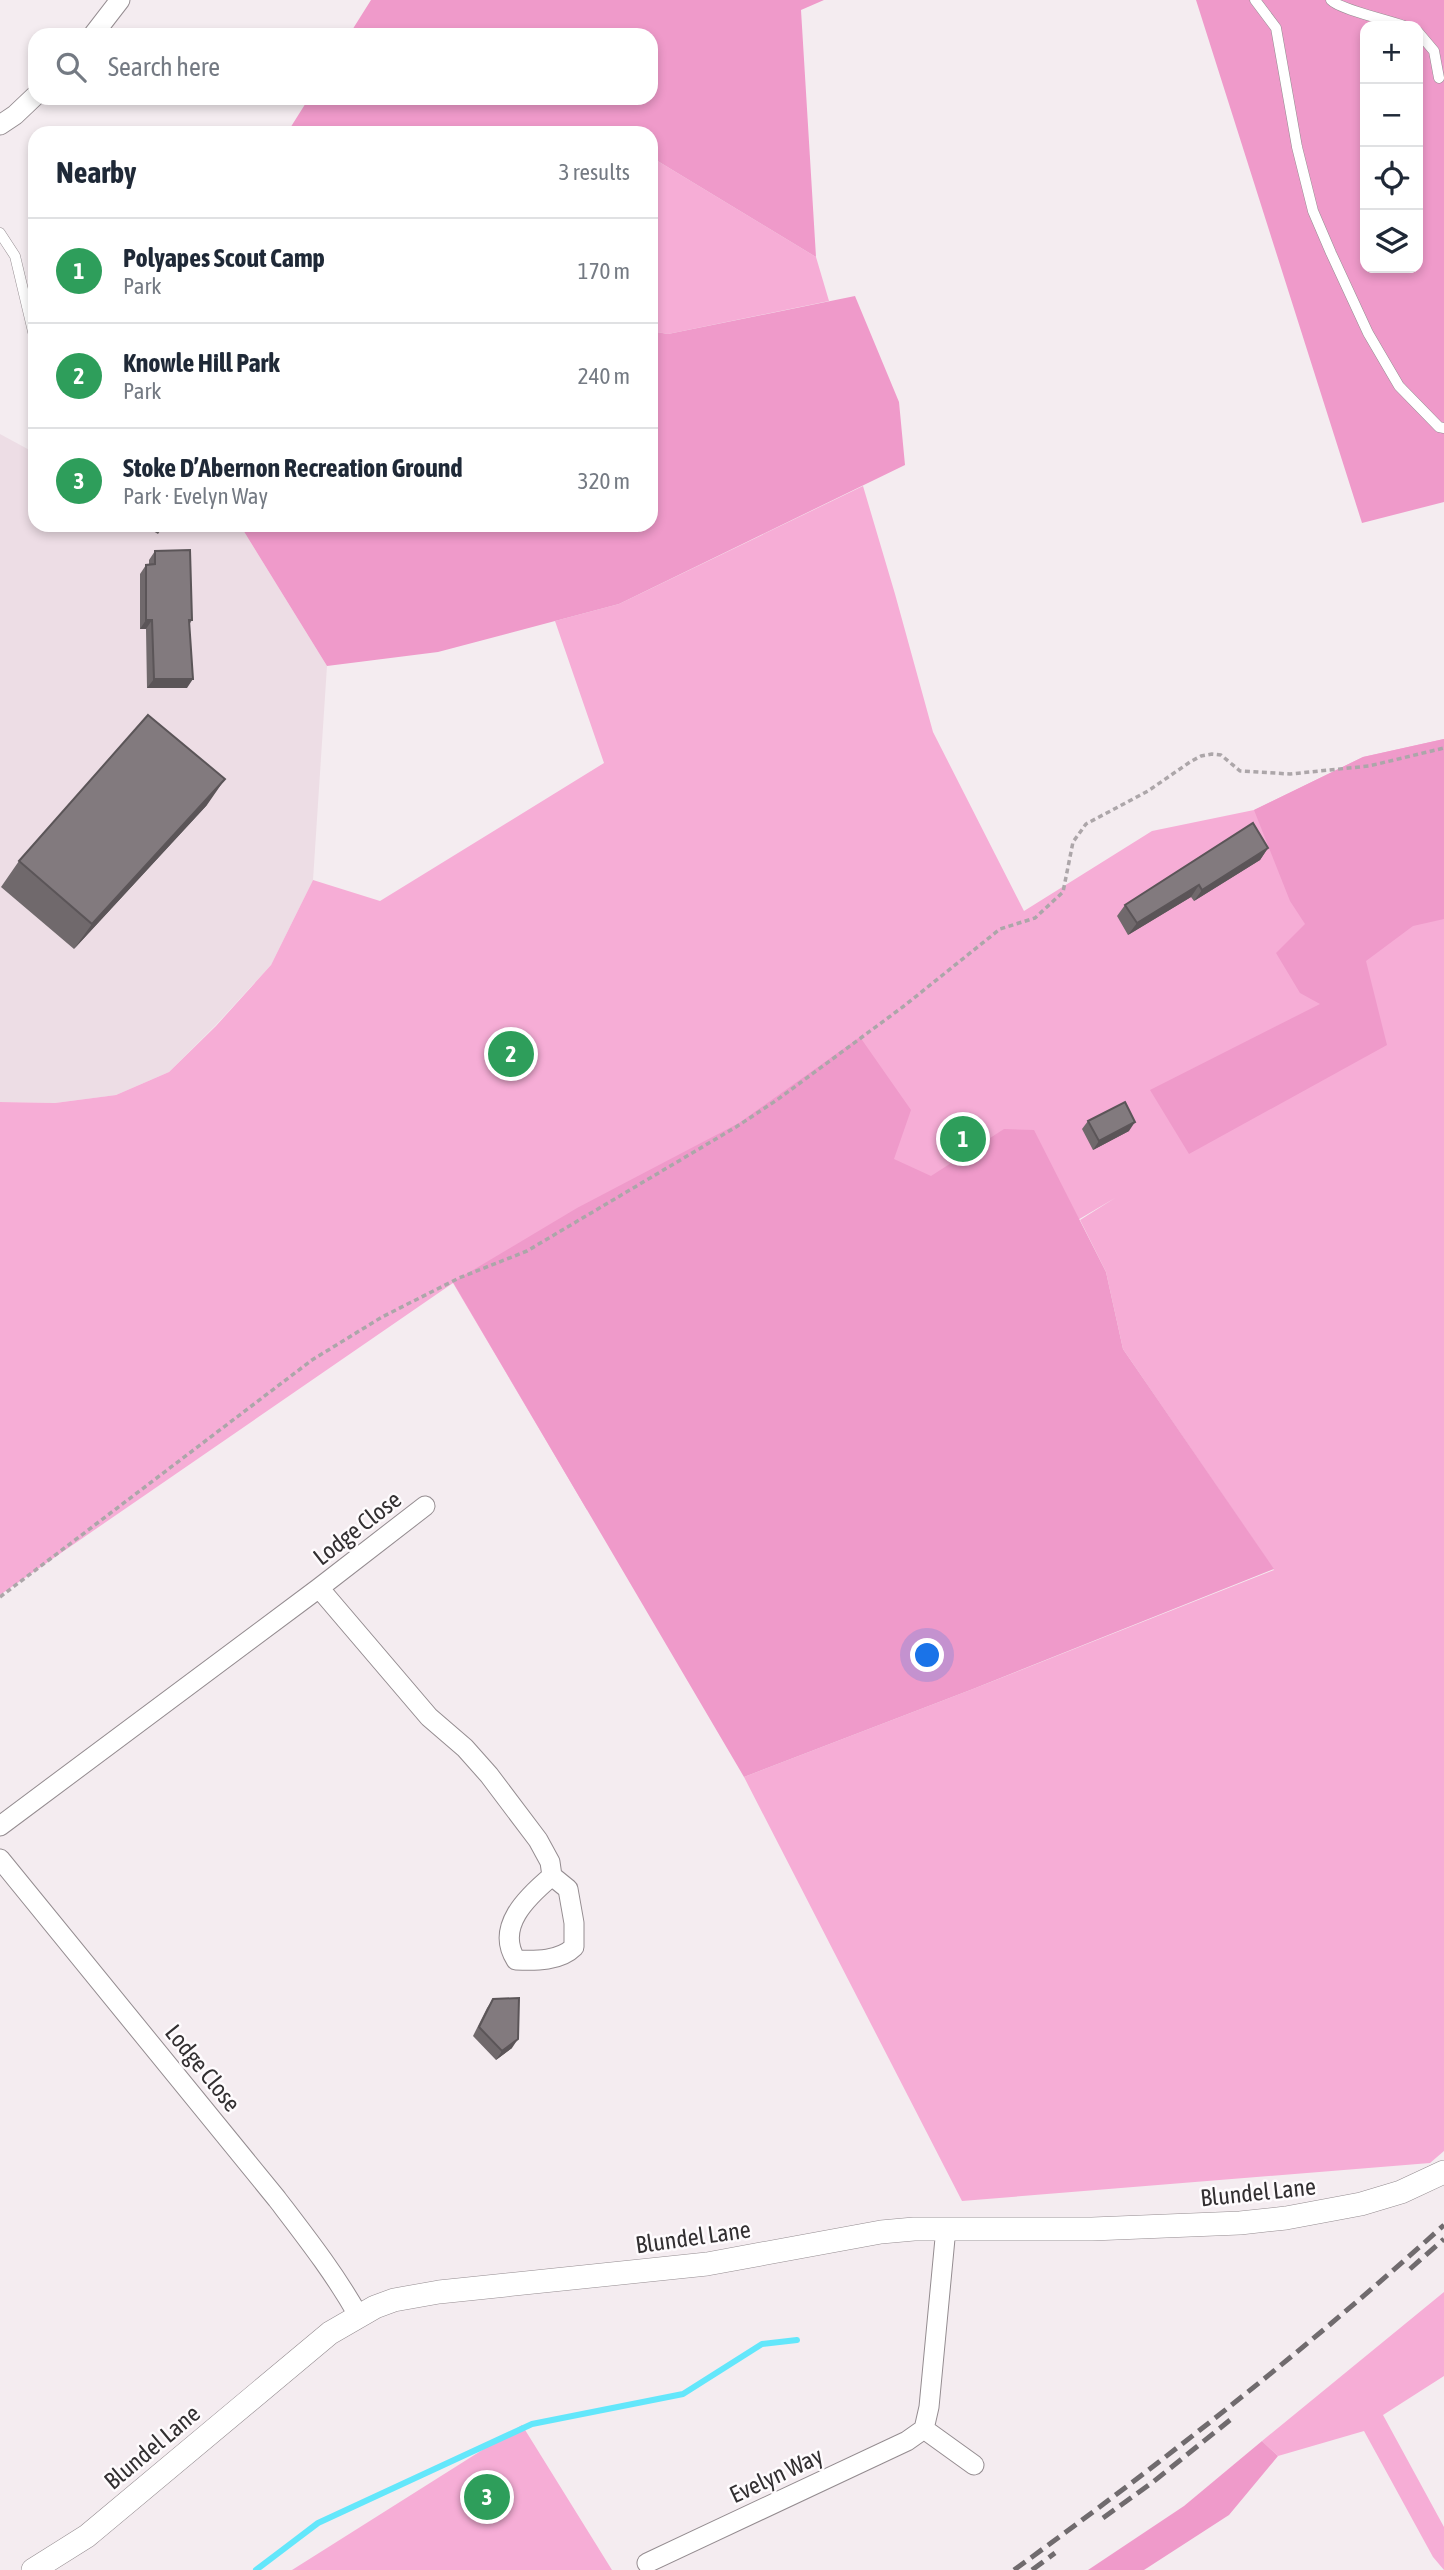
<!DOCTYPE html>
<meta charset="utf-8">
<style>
:root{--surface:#fff;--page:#f2f2f3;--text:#1f2937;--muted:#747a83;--line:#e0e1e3;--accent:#db2777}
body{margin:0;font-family:"Asap Condensed",sans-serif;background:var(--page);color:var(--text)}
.controls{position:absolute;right:21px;top:21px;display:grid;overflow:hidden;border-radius:14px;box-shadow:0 4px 10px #0003}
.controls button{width:63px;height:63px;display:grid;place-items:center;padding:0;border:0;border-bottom:2px solid var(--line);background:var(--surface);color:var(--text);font:35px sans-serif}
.you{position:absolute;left:928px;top:1656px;width:24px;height:24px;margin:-18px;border:5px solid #fff;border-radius:50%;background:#1a73e8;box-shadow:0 0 0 10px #1a73e833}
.badge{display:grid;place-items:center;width:46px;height:46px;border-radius:50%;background:var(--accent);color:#fff;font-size:23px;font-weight:700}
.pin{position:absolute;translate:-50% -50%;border:4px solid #fff;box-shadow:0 2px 7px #0006}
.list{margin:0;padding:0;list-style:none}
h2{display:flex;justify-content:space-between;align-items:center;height:91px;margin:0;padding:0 28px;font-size:30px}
h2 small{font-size:23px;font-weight:400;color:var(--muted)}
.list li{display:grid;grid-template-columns:46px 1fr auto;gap:21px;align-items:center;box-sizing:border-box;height:105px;padding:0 28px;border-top:2px solid var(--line)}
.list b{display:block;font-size:26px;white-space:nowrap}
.list p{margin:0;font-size:23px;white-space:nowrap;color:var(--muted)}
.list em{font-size:23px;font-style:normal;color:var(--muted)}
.icon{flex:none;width:38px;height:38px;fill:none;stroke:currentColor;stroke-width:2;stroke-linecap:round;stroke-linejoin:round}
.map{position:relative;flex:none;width:1444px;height:2570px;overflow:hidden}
.search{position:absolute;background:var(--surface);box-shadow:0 4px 10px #0003;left:28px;top:28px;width:630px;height:77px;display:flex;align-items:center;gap:18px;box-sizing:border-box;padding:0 24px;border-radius:21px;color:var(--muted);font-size:26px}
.panel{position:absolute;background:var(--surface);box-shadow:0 4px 10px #0003;left:28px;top:126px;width:630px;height:406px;border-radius:21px}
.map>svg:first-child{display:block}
</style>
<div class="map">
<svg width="1444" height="2570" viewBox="0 0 1444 2570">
<rect width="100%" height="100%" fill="#f4ecf0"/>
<path fill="#eddde5" d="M0,434L35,453V525H240L327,666L313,880L271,965L215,1026L169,1072L116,1095L55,1103L0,1102Z"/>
<path fill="#f6add6" d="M651,157L816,257L829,301L668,334L651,331Z
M863,486L895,594L933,732L1024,911L1152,831L1254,810L1363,757L1444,739V2151L1430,2163L962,2201L744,1777L973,1689L1274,1570L1123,1349L1106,1272L1080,1220L1115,1198L587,1510L453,1283L0,1595V1102L55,1103L116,1095L169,1072L216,1026L271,965L313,880L380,901L604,763L555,621L619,604Z
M1444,2292V2376L1383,2415L1444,2527V2570L1433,2557L1364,2431L1278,2456L1262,2441Z
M522,2425L612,2570H292Z"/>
<path fill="#ef9aca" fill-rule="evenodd" d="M371,0H824L801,10L816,257L651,157V133H287L309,98H651V35H349Z
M1196,0H1444V502L1362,523ZM1365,26H1418V268H1365Z
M855,296L899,402L905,465L619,604L438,652L327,666L240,525H651V331L668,334Z
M1444,739V919L1413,926L1366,961L1387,1045L1189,1154L1150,1090L1320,1004L1300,993L1276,953L1305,924L1290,901L1254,810L1363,757Z
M860,1037L911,1110L894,1159L931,1176L1004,1129L1034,1130L1106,1272L1123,1349L1274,1569L973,1689L744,1777L453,1282L577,1208L739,1123Z
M1262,2441L1278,2456L1229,2515L1144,2570H1088L1184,2506Z"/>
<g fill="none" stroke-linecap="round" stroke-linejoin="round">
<path stroke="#63e7fb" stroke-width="6" d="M256,2570L318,2523L532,2424L683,2394L762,2344L797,2340"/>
<g stroke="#948c90" stroke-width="11">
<path id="service" d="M1255,0L1276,28L1297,147L1313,211L1331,253L1368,333L1399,386L1439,427L1444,428
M1331,0C1339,9 1388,20 1404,26
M1418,32L1434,51L1439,78
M0,233L15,256L35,340"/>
</g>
<g stroke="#948c90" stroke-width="21">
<path id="minor" d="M93,35L120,0
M0,125L15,115L35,96
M319,1588L429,1717L465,1748L489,1775L538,1840L550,1862L552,1876C527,1897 495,1927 516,1960C536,1961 560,1961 574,1947V1923L568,1889L552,1876
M0,1826L319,1588L425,1506
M0,1859L277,2199C306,2237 335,2274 358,2315
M924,2429L974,2465
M647,2563L907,2441L924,2429L929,2407L946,2228"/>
</g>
<g stroke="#948c90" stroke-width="24">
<path id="tertiary" d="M33,2570L87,2536L330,2333L375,2307L394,2300L439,2292L707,2264L881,2232L914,2229H1092L1240,2223L1286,2218L1361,2204L1401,2192L1444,2172"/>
</g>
<path stroke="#aca6a9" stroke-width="3.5" stroke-dasharray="5 3.5" stroke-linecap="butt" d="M0,1597L312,1360L382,1317L459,1278L527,1251L736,1127L777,1100L904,1006L1000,929L1035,918L1063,892L1073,842L1086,824L1148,791L1190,762L1201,756L1212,754L1221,755L1240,771L1290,774L1369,766L1444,748"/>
<use href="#service" stroke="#fff" stroke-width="10"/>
<use href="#minor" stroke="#fff" stroke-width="19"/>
<use href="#tertiary" stroke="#fff" stroke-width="23"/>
<path stroke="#706b6e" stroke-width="5" stroke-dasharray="14 7" stroke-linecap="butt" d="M1410,2269L1444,2239
M1103,2518L1153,2482L1230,2420
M1014,2570C1163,2462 1308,2348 1444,2225
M1032,2570L1055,2553"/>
</g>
<path fill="#70696c" d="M143,525H164L158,534Z
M155,551L192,620L189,625L187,688H147L146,629H140V574L146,565L149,564V560Z
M207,805L74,949L1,887L19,861Z
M1268,848L1260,860L1194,901L1191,897L1128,935L1117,916L1125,905Z
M1088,1121L1129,1131L1093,1150L1082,1129Z
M493,1999L512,2048L496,2060L473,2036L487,2008Z"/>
<path fill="#5b5558" d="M146,620H152L146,629H140Z
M154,679H193L187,688H147Z
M225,779L207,805L74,949L92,924Z
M1268,848L1260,860L1194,901L1202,890Z
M1199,885L1191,897L1128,935L1137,923Z
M1135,1122L1129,1131L1093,1150L1099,1141Z
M518,2039L512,2048L496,2060L502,2051Z"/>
<path fill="#827a7e" stroke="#5b5558" stroke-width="2" d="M190,550L192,620H189L193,679H154L152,620H146V565L155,564V551Z
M148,715L225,779L92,924L19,861Z
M1253,823L1268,848L1202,890L1199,885L1137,923L1125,905Z
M1125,1102L1135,1122L1099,1141L1088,1121Z
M519,1998L518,2039L502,2051L479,2027L493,1999Z"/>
<g text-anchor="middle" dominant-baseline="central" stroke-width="5" stroke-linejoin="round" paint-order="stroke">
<g font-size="24" fill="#322f31" stroke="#fefbfd">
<text transform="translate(357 1528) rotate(-38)">Lodge Close</text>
<text transform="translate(203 2068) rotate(51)">Lodge Close</text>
<text transform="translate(1258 2192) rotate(-6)">Blundel Lane</text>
<text transform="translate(693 2237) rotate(-8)">Blundel Lane</text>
<text transform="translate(152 2447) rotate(-40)">Blundel Lane</text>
<text transform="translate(776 2475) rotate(-25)">Evelyn Way</text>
</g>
</g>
</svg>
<div class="controls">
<button>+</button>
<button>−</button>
<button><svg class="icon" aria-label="locate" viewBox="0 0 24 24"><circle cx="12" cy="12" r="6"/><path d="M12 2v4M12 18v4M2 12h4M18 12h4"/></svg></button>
<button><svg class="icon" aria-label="layers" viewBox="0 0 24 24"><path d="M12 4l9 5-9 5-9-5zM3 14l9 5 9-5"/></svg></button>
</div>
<div class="you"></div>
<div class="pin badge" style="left:963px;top:1139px;background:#2e9e5b">1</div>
<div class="pin badge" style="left:511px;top:1054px;background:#2e9e5b">2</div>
<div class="pin badge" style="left:487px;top:2497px;background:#2e9e5b">3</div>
<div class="search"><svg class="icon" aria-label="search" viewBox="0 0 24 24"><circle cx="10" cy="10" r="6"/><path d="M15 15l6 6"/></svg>Search here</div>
<section class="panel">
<h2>Nearby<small>3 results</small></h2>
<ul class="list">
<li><span class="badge" style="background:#2e9e5b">1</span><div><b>Polyapes Scout Camp</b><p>Park</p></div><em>170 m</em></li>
<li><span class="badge" style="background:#2e9e5b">2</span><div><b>Knowle Hill Park</b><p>Park</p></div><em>240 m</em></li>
<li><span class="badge" style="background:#2e9e5b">3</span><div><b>Stoke D’Abernon Recreation Ground</b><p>Park · Evelyn Way</p></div><em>320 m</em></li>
</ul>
</section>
</div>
